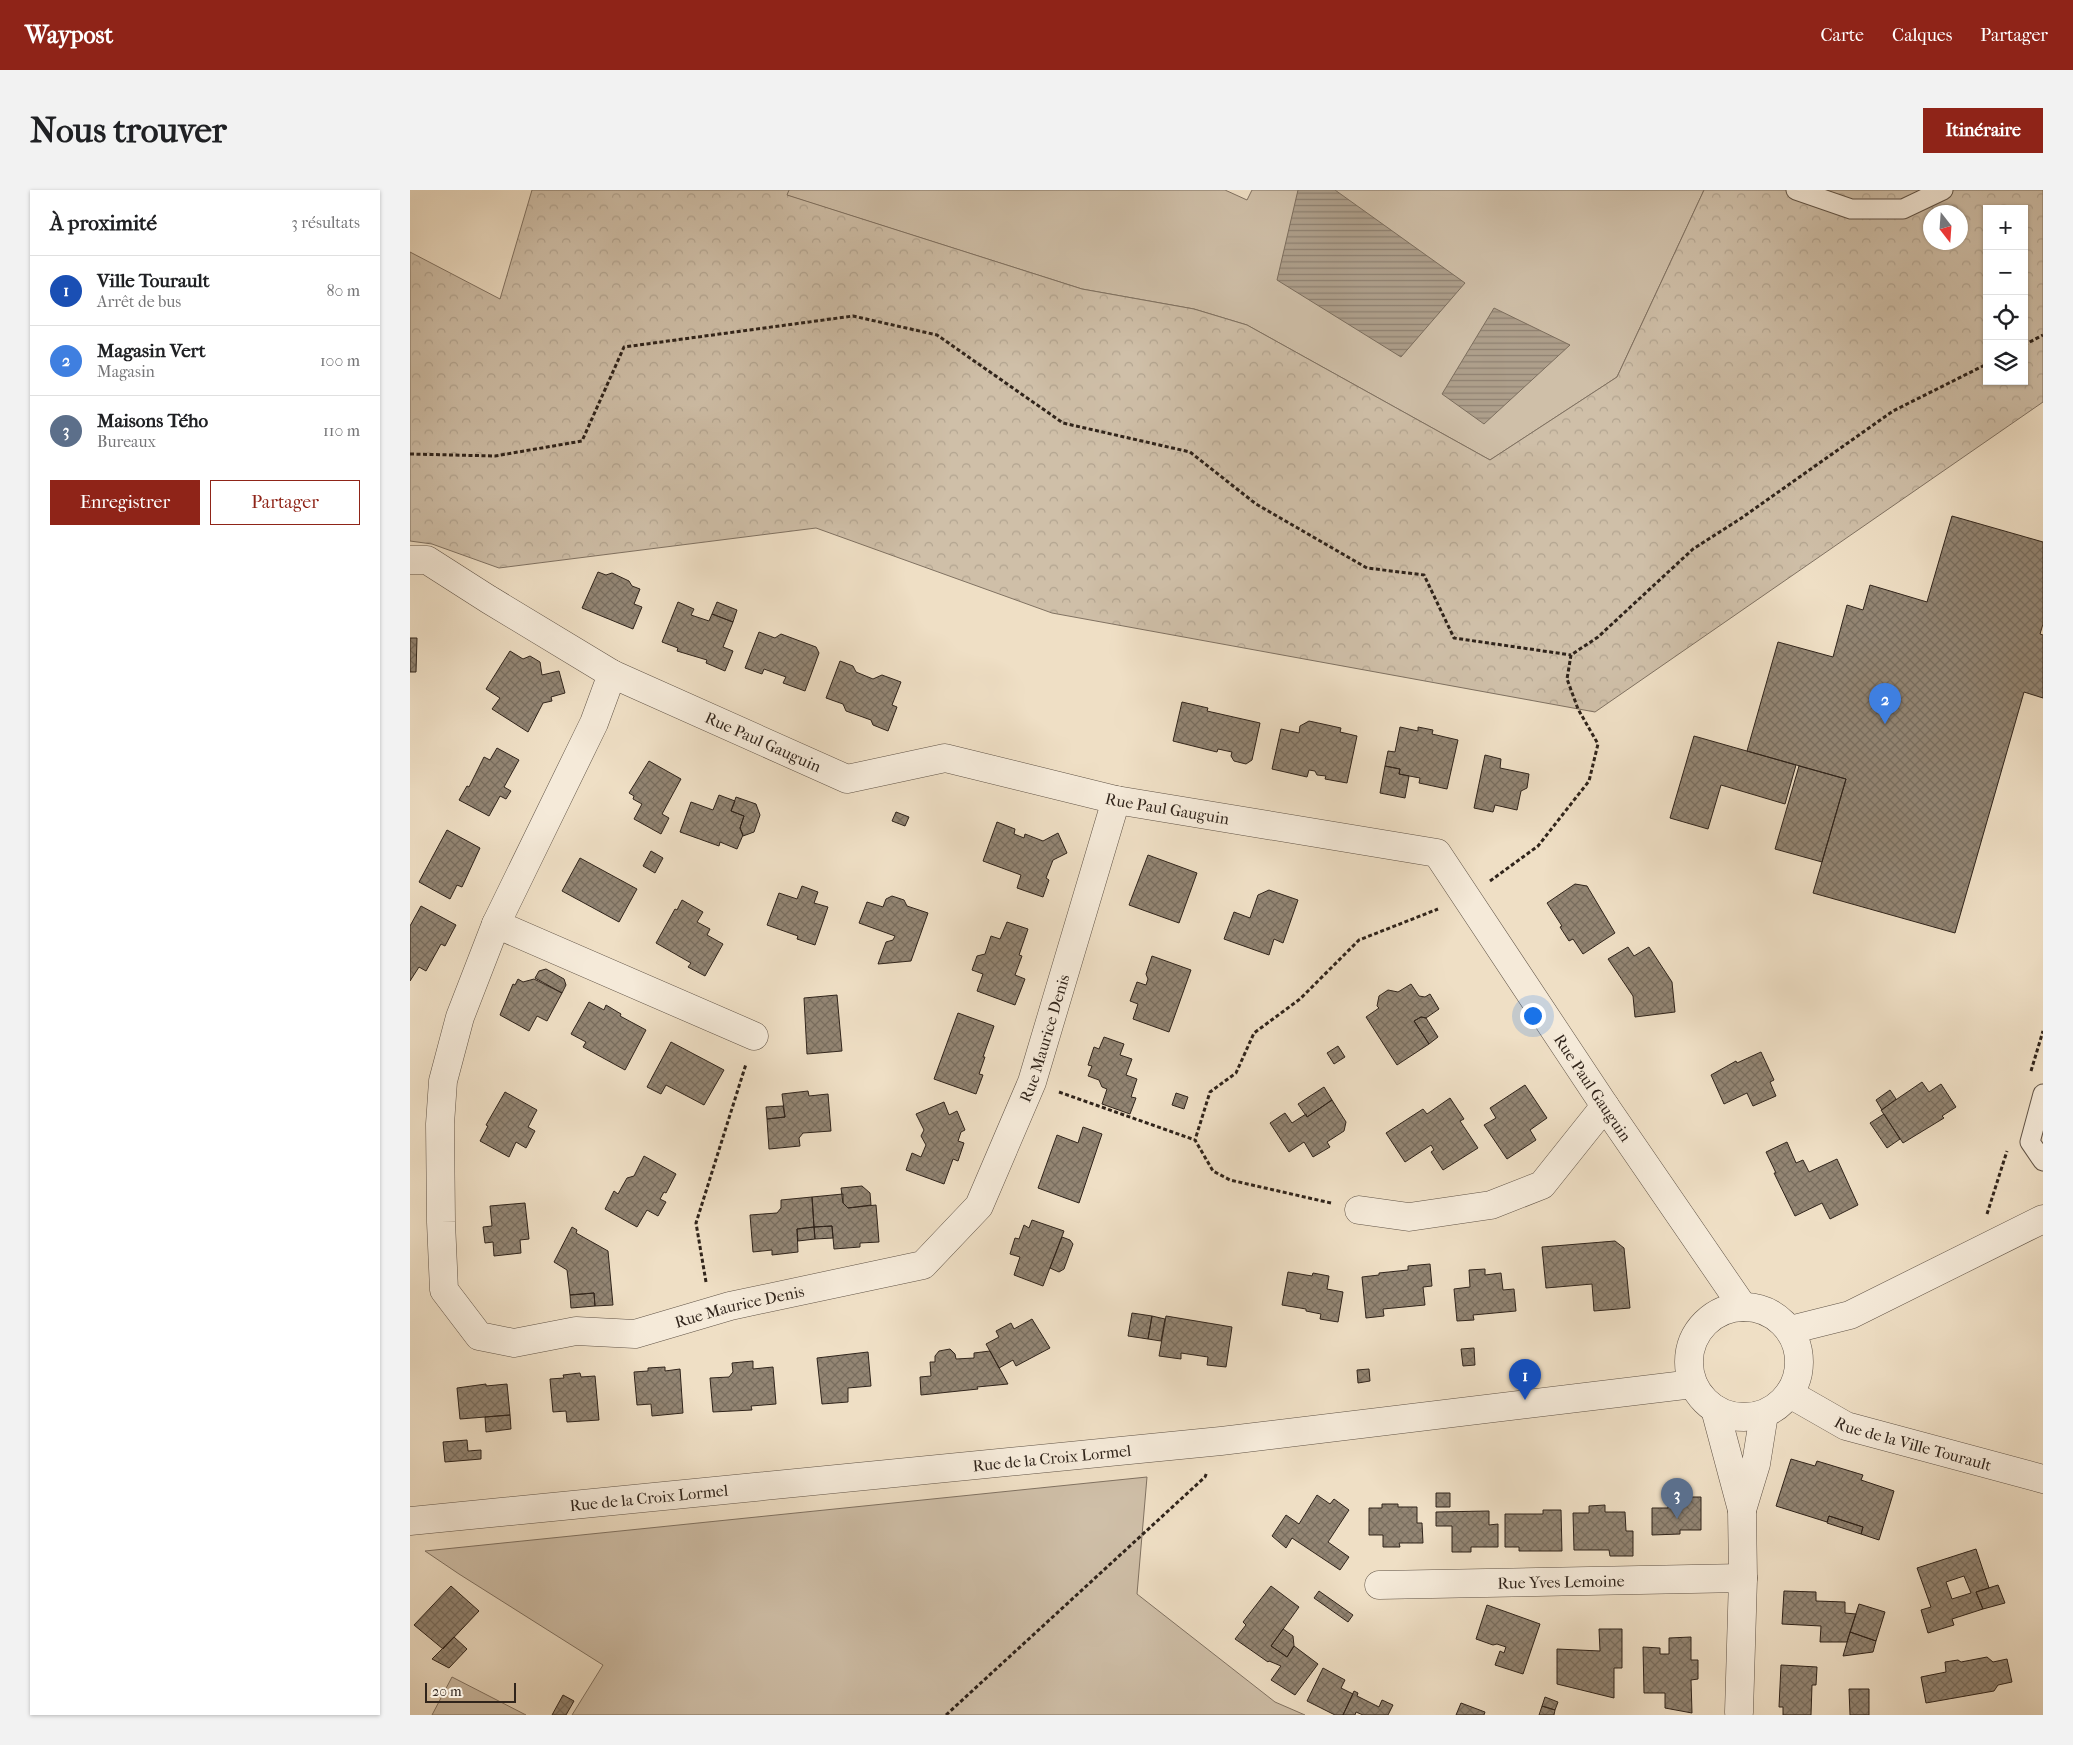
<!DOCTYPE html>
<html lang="fr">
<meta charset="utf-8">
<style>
:root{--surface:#fff;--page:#f2f2f2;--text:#202124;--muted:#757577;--line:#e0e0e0;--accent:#8f2418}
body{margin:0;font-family:"IM FELL French Canon",serif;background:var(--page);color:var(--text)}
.controls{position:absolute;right:15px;top:15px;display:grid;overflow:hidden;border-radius:0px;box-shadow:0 1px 4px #0004}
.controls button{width:45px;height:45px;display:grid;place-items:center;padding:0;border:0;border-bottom:1px solid var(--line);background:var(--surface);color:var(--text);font:25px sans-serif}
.compass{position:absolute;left:1513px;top:15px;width:45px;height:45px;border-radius:50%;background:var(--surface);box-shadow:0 1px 4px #0004;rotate:163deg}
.scale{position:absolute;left:15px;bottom:12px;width:91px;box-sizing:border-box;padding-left:5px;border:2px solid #30241b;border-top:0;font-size:14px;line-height:18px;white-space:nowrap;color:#30241b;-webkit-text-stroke:4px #f5ead9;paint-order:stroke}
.you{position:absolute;left:1122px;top:825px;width:18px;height:18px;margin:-12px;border:4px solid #fff;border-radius:50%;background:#1a73e8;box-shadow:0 0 0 8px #1a73e833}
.badge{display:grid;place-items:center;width:32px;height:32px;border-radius:50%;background:var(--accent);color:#fff;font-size:16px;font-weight:700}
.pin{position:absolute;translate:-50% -41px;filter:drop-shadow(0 1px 2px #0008)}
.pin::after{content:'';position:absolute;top:26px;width:18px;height:15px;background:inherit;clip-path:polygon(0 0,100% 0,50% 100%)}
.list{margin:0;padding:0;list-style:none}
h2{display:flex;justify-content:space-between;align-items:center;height:65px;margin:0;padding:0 20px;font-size:21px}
h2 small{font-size:16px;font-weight:400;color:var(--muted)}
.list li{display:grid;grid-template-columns:32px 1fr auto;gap:15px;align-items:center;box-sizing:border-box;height:70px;padding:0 20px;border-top:1px solid var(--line)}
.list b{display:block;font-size:19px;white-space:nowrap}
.list p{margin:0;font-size:16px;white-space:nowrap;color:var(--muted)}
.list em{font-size:16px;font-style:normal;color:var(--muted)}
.actions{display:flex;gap:10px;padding:15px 20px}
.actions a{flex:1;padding:11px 0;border:1px solid var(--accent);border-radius:0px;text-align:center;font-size:18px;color:var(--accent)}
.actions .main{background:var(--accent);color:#fff}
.icon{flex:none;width:28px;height:28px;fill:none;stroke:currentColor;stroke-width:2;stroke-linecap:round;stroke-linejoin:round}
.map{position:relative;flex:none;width:1633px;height:1525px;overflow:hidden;border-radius:0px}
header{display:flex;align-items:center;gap:30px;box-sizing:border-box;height:70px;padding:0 25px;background:var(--accent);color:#fff}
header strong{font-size:24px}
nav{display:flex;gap:28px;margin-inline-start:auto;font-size:18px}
.intro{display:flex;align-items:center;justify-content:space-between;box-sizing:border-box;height:120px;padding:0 30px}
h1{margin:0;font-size:35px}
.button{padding:12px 22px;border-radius:0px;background:var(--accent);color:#fff;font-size:18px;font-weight:700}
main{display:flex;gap:30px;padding:0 30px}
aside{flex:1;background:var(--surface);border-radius:0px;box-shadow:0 1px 4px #0004}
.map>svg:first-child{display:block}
</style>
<header>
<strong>Waypost</strong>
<nav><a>Carte</a><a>Calques</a><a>Partager</a></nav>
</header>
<div class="intro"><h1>Nous trouver</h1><a class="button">Itinéraire</a></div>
<main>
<aside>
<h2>À proximité<small>3 résultats</small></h2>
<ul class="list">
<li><span class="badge" style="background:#1a4fb4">1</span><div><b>Ville Tourault</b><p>Arrêt de bus</p></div><em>80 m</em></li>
<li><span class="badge" style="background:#3f7fe0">2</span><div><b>Magasin Vert</b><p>Magasin</p></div><em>100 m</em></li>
<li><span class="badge" style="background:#5c6f8a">3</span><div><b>Maisons Tého</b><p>Bureaux</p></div><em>110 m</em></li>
</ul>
<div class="actions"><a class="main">Enregistrer</a><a>Partager</a></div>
</aside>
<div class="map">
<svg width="1633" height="1525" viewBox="0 0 1633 1525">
<defs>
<pattern id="forest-crowns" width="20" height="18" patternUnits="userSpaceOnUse" patternTransform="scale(1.25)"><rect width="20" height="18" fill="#cfbfa8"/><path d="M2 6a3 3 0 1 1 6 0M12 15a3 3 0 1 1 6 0" fill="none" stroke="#b2a490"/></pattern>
<pattern id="water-rules" width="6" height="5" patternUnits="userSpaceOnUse" patternTransform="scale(1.25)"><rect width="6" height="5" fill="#ae9f8b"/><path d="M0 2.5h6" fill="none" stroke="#8e8171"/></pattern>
<pattern id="building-cross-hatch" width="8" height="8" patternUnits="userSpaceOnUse" patternTransform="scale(1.25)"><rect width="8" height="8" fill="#938573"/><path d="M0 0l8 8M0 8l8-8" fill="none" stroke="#786d5e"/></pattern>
</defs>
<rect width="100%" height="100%" fill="#efdfc5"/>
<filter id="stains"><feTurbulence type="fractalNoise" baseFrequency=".004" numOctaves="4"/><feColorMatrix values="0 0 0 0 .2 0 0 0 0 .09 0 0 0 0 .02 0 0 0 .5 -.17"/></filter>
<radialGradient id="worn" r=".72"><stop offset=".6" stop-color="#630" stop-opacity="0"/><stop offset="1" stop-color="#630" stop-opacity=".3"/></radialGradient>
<path fill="#cfbfa8" stroke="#807262" d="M379,0H815L837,10L842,0H1294L1207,187L1080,270L837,135L784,119L672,99L376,5Z
M737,1287L727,1404L865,1512L895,1525H162L193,1475L49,1384L15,1361Z
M42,1487L116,1525H22Z"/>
<path fill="url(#forest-crowns)" stroke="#807262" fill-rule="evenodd" d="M122,0H379L377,5L672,99L784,119L837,135L1080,270L1207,187L1294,0H1633V212L1185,522L642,423L406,338L89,378L22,354L0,351V62L90,109ZM1577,19H1614V191H1577ZM1520,22H1550V52H1520Z"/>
<path fill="url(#water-rules)" stroke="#7c6e5e" d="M888,0H925L1055,93L991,167L867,90Z
M1084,118L1160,155L1074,234L1032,204Z"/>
<path fill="url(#building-cross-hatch)" stroke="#30241b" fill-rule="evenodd" d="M1542,326L1633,352V434L1630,444L1633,445V508L1614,502L1545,743L1403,703L1436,589L1337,561L1368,452L1423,467L1437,415L1453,420L1460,395L1517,412Z
M188,382L196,385L202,383L219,391L222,396L230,399L224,414L232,417L223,439L172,418Z
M268,412L284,419L281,425L299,431L302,424L323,432L313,457L323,461L315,481L296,473L297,470L267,461L268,458L252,452Z
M307,412L327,420L323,432L302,424Z
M349,442L365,448L371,444L406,457L409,463L395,501L373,493L376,487L354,479L352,484L335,478Z
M0,448H7L6,482H0Z
M100,461L113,469L120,466L130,472L132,485L149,481L155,503L141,507L142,511L133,513L118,542L82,519L90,508L76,499Z
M430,471L443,476L446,482L463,489L472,485L491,492L482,515L487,517L478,541L463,535L461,530L436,521L433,514L416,508Z
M772,512L798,518L797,521L850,533L842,570L836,574L824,571L821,566L822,562L808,559L807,562L763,551Z
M899,531L931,538L930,542L947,546L937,593L915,589L916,586L907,585L905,581L899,580L897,587L862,579L871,539L889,543L890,536Z
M990,537L1008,541V537L1023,540L1022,544L1048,550L1037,599L1009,593L1010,588L989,584L990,579L975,576L978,561L985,562Z
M1284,546L1386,575L1375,614L1311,595L1298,639L1260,628Z
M87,558L109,570L94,597L101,601L96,609L90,606L79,626L49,610L57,596L59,597L74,567L80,570Z
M1075,565L1091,569L1090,578L1119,584L1117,598L1111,601L1107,620L1085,615L1083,622L1064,618Z
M239,571L271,589L252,624L259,628L251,644L224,629L232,614L223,609L224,606L219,603Z
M975,576L990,579L989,584L999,586L995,608L970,603Z
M1389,576L1436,589L1412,672L1365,659Z
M309,605L325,611L321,621L334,626L330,638L333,645L327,659L310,652L309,656L270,642L281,612L303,620Z
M326,607L346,614L350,625L344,642L333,646L330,638L334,626L321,621Z
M486,622L499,627L495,636L482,631Z
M587,632L605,639L604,644L614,648L615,644L633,651L648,643L657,663L643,670L636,688L639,690L633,707L607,698L611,685L573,671Z
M37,640L70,658L52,697L47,695L40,709L9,692Z
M241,661L253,668L245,683L233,676Z
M738,665L787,683L769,733L719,715Z
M170,668L227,699L209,732L152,701Z
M1165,694L1177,696L1205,743L1173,764L1163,749L1159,751L1150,737L1152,736L1137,713Z
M392,696L408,702L404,713L418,717L405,755L387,749L388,746L357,735L369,703L387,709Z
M859,700L888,710L873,753L864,749L859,765L814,749L824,722L840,728L848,705Z
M482,706L494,710L497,716L518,723L501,771L468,774L476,752L483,750L485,746L449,733L457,712L473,717L476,709Z
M272,710L293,722L287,732L300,739L297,745L313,754L295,786L278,777L281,773L246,753L265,719L267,720Z
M11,716L46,735L35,756L31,754L16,781L9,777L0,791V736Z
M597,732L618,739L609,765L612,766L605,785L615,789L605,815L567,801L573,784L562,780L567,766L575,764L581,746L590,749Z
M1218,757L1224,766L1239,757L1262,792L1265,822L1225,827L1223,806L1198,769Z
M742,766L781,780L759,842L723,829L728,814L720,811L727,792L736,795L738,789L736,784Z
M136,779L154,789L156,795L152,803L125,788L129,781Z
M108,789L113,792L124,789L152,803L137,831L127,826L119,841L90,825L103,794L105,795Z
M1001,794L1009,806L1015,807L1020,804L1029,819L1016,828L1011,827L1004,831L1019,854L987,875L956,827L969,818L967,816L969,806L978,800L988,802Z
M427,805L432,861L397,864L394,808Z
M179,812L194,820L196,815L211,824L210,826L236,840L215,880L173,857L176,852L161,844Z
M548,823L584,836L573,867H575L569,884L573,885L566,904L524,889Z
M1011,827L1016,828L1028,847L1019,854L1004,831Z
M694,847L714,854L710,865L722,869L716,885L727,889L721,907L726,908L720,924L692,914L697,899L692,897L689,890L678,886L682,876L678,875L684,857L689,859Z
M261,852L314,880L294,915L256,895L251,904L237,897Z
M928,856L935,867L924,874L917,863Z
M1351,862L1364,890L1360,892L1366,906L1343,916L1337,903L1314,914L1301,885L1326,871L1327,873Z
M1512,892L1519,902L1531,894L1546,917L1532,926L1534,928L1493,953L1471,920Z
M1115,895L1137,928L1120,940L1126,950L1097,969L1074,935L1086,928L1080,918Z
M914,897L922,910L897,927L888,914Z
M1480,900L1486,909L1472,920L1466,910Z
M398,901L399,906L418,904L421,941L393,943L389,948L390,956L359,959L357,929L375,927L372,904Z
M95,902L127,920L118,937L125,941L116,958L106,952L99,967L70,951L78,936L76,935Z
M766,903L778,907L774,919L762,915Z
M1040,908L1054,929L1050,931L1068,958L1033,980L1021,962L1024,960L1021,955L995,972L976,943L1013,919L1017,924Z
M922,910L936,932L934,941L917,952L920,957L903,967L894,952L879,962L860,933L875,923L882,933L896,924L897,927Z
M534,912L539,925L547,921L555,940L551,942L548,951L554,953L548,971L543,969L534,994L496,980L502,963L511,967L516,955L511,946L514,940L506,924Z
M373,916L375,927L357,929L356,917Z
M1474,924L1490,949L1477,958L1460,933Z
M673,937L692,944L669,1013L628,998L647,945L668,953Z
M1377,952L1386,973L1393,970L1399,982L1427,969L1448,1015L1420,1029L1412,1013L1385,1026L1364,983H1366L1356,962Z
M234,966L266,984L256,1003L254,1002L250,1009L256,1012L248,1026L237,1020L227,1037L195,1019L204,1001L208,1004L217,988L224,986Z
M452,996L460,1003L461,1015L438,1018L433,1013L431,998Z
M433,1004V1013L438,1018L466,1015L469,1052L450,1053V1057L424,1059L422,1036L404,1037L402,1007Z
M402,1007L404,1037L387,1039L388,1062L362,1065V1060L343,1062L340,1025L367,1023L371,1018V1010Z
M115,1013L119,1049L110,1050L111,1063L84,1066L83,1052L75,1053L73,1037L82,1036L80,1016Z
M622,1030L654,1041L633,1096L604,1085L610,1067L600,1064L605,1048L609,1049L614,1035L619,1038Z
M422,1036L423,1048L405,1049L404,1037Z
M162,1037L167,1040L166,1043L198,1061L203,1115L185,1116L184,1103L160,1105L157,1080L144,1072Z
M404,1037L405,1049L388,1051L387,1039Z
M652,1047L660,1050L663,1054L654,1079L649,1082L640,1078Z
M1205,1051L1214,1058L1220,1118L1184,1121L1182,1094L1136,1098L1132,1057Z
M1020,1074L1022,1096L1013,1097L1015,1115L973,1119L974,1126L956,1128L952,1087L969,1085V1083L998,1080V1076Z
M1075,1079V1085L1091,1083L1093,1100L1104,1099L1106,1121L1063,1125L1064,1130L1047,1131L1044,1099L1060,1097L1059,1080Z
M878,1082L902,1086L903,1083L919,1086L917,1099L933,1102L928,1132L910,1129L911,1124L896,1121V1119L872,1115Z
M184,1103L185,1116L161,1118L160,1105Z
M722,1123L742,1126L738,1149L718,1146Z
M742,1126L755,1129L751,1151L738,1149Z
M756,1126L822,1137L816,1177L797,1175L798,1167L771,1163V1169L749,1166Z
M622,1129L640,1158L606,1176L603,1170L589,1178L576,1154L589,1147L586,1141L601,1133L604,1139Z
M1064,1158L1065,1175L1053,1176L1051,1159Z
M540,1159L545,1164L546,1169L564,1168V1163L580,1161L598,1194L567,1197L568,1199L511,1205L510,1187L521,1186L520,1172H525V1166L529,1161Z
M458,1162L461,1196L438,1198V1212L412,1214L407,1168Z
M343,1171V1179L363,1177L366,1214L341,1216L342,1220L303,1222L300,1188L319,1187L323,1182L322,1173Z
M255,1177V1181L270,1179L273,1223L242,1226L241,1214L227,1215L224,1182L238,1181V1178Z
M959,1179L960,1191L948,1193L947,1180Z
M170,1183L171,1187L185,1186L189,1230L157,1232L156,1221L143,1222L140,1189L154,1188L153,1185Z
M76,1194V1196L97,1194L100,1225L50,1229L47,1198Z
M100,1225L101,1239L76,1242L75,1227Z
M57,1250L58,1261L71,1260V1269L35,1272L33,1252Z
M1381,1269L1405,1276L1407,1271L1453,1285L1451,1290L1484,1301L1469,1350L1451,1344L1453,1337L1419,1326L1417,1332L1366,1316Z
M1258,1294H1276V1307H1291V1340H1270V1344L1242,1345V1318H1258Z
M1026,1303H1040V1317H1026Z
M907,1305L920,1314L924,1309L939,1320L918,1352L939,1367L930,1380L882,1348L876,1358L862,1346L876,1325L889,1334Z
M972,1314H988V1317H1007V1333H1012L1013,1353H989L990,1357H973V1345H959V1318H972Z
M1195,1315V1322H1215L1216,1341H1223V1366H1200L1199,1360H1164L1163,1323H1179V1316Z
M1133,1320H1151L1152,1361H1109V1357H1095V1324H1133Z
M1079,1321V1335L1088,1334V1357H1061V1362H1042V1336H1026V1322Z
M1419,1326L1453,1337L1451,1344L1417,1333Z
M1566,1359L1579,1398L1566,1402L1573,1419L1542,1429L1544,1435L1518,1443L1511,1420L1521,1417L1507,1378ZM1554,1386L1561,1403L1542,1409L1536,1392Z
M1588,1395L1595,1413L1573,1419L1566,1402Z
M41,1396L69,1421L33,1459L4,1435Z
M861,1396L889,1417L861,1456L877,1467L884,1456L908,1474L885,1505L861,1490L871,1476L859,1471L858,1472L825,1449L836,1435L833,1432Z
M909,1401L943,1425L938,1432L904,1408Z
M1374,1401L1406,1402V1411L1435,1412V1423L1446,1424L1437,1452H1410L1411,1436L1372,1434Z
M1449,1414L1475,1422L1466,1451L1440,1442Z
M1077,1415L1130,1434L1113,1484L1085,1475L1090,1461L1094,1463L1096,1457L1087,1454L1083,1455L1066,1449Z
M873,1439L883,1446L884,1456L877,1467L861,1456Z
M1189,1439H1212V1478H1204V1508L1147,1494V1459L1190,1461Z
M1440,1442L1466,1451L1463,1462L1433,1466Z
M44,1447L57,1459L39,1478L22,1469Z
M1281,1447V1470H1288V1489L1281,1490L1282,1523L1255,1518V1503H1234L1233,1457L1250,1458V1464H1259V1448Z
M1577,1467L1583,1472L1597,1469L1602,1492L1588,1495L1584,1501L1516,1513L1511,1487L1536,1482L1535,1472L1548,1470L1551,1472Z
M1371,1475L1407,1477L1406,1495H1402L1401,1525H1373V1517H1369Z
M913,1478L935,1490L931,1498L943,1504L933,1525H925L897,1511Z
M1439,1499H1459V1525H1440Z
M944,1501L948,1503L947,1506L969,1517L972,1510L983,1515L978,1525H953L946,1522L945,1525H933Z
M153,1505L164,1511L156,1525H142Z
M1135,1507L1148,1512L1145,1520L1132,1516Z
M1051,1513L1075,1522L1074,1525H1046Z
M1132,1516L1145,1520L1144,1525H1129Z"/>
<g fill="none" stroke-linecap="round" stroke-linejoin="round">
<g stroke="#605346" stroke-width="21">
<path id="service" d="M1386,0L1441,19H1493L1533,0
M1633,904L1620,952L1633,971"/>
</g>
<g stroke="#605346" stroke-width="29">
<g id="minor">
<path id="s1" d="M0,370H17L78,409L202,484L437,589L535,568L706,610L1027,663L1195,916L1333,1117"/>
<path d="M202,484L184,533L86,734L344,846"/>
<path id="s2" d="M86,734L50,827L33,891L30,934L31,1032L34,1100L69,1146L104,1153L166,1141L225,1144L320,1116L513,1075L569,1016L622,892L706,610"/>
<path d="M949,1020L999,1027L1081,1015L1132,995L1195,916"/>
<path id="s3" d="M1380,1204L1436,1236L1633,1289"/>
<path d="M1305,1219L1332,1320L1346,1274L1354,1224"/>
<path id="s4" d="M969,1395L1333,1388"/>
<path d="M1329,1522L1333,1388L1332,1320"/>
</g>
</g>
<g stroke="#605346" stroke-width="29">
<g id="tertiary">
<circle cx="1334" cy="1172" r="55"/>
<path d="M1380,1140L1440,1125L1633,1029"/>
<path id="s5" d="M0,1331L811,1251L1283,1194"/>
</g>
</g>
<path stroke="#30241b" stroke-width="3" stroke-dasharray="4 2.5" stroke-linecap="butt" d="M1614,155L1633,145
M0,264L85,266L172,251L214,157L443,126L527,145L653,233L780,262L846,314L957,378L1014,385L1044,448L1161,465
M1080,691L1128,656L1179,591L1188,554L1168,519L1157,489L1161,465L1188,447L1283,359L1330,329L1483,221L1577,174
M1621,881L1633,841
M649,902L785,950
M921,1013L820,990L803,981L785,950L800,902L826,883L844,843L890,809L949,750L1028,719
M1577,1024L1597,961
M296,1092L286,1033L336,874
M536,1525L795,1287L797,1282"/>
<use href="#service" stroke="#f5ead9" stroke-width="19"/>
<use href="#minor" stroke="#f5ead9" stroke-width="28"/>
<use href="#tertiary" stroke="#f5ead9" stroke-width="28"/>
</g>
<g text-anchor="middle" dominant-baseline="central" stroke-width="4.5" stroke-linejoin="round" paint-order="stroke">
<g font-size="16" fill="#30241b" stroke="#f5ead9">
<text stroke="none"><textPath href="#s1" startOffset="400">Rue Paul Gauguin</textPath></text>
<text stroke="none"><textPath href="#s1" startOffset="820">Rue Paul Gauguin</textPath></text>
<text stroke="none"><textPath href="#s2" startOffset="1149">Rue Maurice Denis</textPath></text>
<text stroke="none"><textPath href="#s1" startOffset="1375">Rue Paul Gauguin</textPath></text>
<text stroke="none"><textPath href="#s2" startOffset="699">Rue Maurice Denis</textPath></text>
<text stroke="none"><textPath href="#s3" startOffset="134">Rue de la Ville Tourault</textPath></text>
<text stroke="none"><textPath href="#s5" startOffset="645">Rue de la Croix Lormel</textPath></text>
<text stroke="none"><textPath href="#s5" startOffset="240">Rue de la Croix Lormel</textPath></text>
<text stroke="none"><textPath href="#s4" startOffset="182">Rue Yves Lemoine</textPath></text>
</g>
</g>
<rect width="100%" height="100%" filter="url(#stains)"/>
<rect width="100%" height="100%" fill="url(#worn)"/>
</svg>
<div class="controls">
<button>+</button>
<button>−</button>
<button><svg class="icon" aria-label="locate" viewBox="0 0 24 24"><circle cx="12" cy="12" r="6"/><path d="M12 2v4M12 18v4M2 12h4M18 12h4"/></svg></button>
<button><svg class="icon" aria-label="layers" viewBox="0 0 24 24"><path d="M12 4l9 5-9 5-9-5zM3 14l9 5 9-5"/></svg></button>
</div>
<svg class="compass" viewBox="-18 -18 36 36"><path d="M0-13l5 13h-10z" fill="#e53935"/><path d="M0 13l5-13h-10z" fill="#757577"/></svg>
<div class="scale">20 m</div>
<div class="you"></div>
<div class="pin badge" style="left:1115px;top:1210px;background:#1a4fb4">1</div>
<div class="pin badge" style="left:1475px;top:534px;background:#3f7fe0">2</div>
<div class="pin badge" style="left:1267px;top:1329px;background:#5c6f8a">3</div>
</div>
</main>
